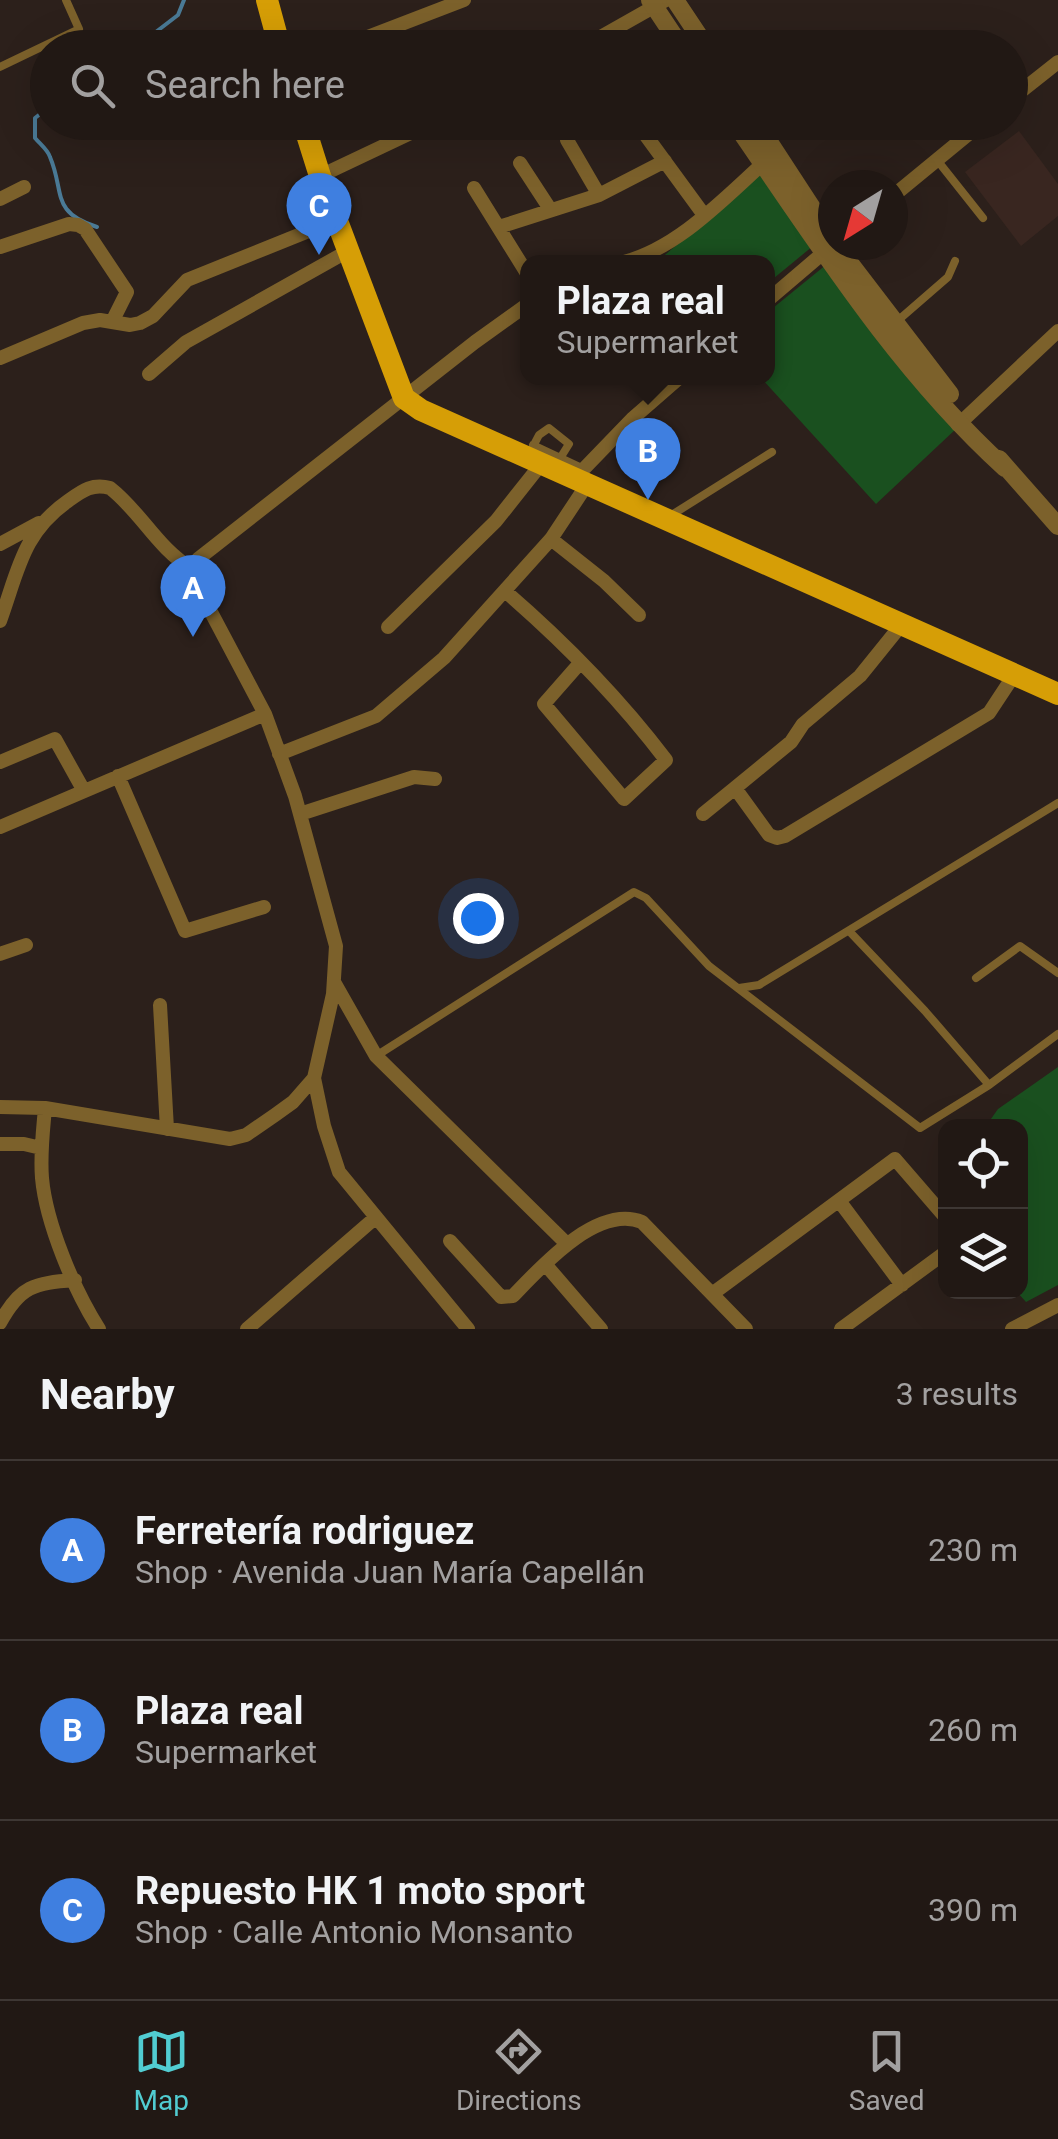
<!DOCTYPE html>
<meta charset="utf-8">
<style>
:root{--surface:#211814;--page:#29211d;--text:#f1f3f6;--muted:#a2a0a0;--line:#3e3734;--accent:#51ccd1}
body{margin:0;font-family:Roboto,sans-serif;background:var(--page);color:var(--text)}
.controls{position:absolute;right:30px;bottom:30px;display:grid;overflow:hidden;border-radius:20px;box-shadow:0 10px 40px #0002}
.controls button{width:90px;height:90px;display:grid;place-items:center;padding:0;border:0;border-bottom:2px solid var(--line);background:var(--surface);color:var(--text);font:50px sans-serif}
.compass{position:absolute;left:818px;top:170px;width:90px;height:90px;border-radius:50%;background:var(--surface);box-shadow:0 10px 40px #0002;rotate:217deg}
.you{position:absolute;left:478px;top:918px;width:35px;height:35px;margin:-25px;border:8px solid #fff;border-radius:50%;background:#1a73e8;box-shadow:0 0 0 15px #1a73e833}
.badge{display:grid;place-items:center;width:65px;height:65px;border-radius:50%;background:var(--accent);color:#fff;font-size:32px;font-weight:700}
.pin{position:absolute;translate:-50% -82px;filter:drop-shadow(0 2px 5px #0008)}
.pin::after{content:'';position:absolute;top:52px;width:35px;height:30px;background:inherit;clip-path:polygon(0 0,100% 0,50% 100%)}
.popup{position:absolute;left:520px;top:255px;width:255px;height:130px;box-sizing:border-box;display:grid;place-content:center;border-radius:20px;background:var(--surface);filter:drop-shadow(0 2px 8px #0005);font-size:32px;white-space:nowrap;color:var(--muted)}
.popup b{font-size:38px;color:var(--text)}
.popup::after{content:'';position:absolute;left:50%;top:100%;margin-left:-20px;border:20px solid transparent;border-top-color:var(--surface)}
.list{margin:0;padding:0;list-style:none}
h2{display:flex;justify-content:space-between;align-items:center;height:130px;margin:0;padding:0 40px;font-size:42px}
h2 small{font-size:32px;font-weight:400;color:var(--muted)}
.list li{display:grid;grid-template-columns:65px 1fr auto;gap:30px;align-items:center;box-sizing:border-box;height:180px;padding:0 40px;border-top:2px solid var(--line)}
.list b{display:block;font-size:38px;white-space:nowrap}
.list p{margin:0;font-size:32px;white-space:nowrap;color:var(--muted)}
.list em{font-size:32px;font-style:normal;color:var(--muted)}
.icon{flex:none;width:55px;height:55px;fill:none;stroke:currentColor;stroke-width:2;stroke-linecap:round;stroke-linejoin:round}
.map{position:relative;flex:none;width:1058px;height:1329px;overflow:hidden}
.search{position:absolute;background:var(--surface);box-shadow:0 10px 40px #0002;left:30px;right:30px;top:30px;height:110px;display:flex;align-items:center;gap:25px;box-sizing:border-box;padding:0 35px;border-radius:55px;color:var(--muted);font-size:38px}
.sheet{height:670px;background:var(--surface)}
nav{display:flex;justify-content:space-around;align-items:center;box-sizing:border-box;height:140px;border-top:2px solid var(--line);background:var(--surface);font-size:28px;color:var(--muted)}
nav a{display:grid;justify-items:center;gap:5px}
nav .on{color:var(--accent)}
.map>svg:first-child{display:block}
</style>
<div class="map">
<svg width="1058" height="1329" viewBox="0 0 1058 1329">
<rect width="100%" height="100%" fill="#2c201b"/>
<path fill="#392620" d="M1019,131L1058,184V216L1021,246L965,172Z"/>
<path fill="#1a501f" d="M761,173L813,246L768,283V262H661L659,260Z
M827,264L957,428L876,504L761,378H768V312Z
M1058,1067V1285L1026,1302L1017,1292H1020V1126H986L998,1109Z"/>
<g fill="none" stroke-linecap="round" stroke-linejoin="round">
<path stroke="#4a7a96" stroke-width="4" d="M135,48L178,15L184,0
M48,108L35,118V138C40,144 48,150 50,157C65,192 50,212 97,227"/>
<path stroke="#7c612b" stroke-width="8" d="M0,67L79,29L66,0
M937,160L983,218
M895,323L948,277L955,261
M533,445L582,468
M528,456L539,435L549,428L569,444L554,468
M670,516L772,452
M850,932L925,1011L989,1085
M976,978L1020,946L1058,973
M739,988L759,985L1058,803
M376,1056L634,892L646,898L709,966L920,1128L989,1085L1058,1034"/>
<path stroke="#7c612b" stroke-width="14" d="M339,48L464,0
M581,48L666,0
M1010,100L1058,62
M636,122L704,215
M567,140L599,195
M520,163L550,209
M320,176L434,122
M474,188L528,275
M893,196L983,122
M0,199L24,187
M499,227L599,195L665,161
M0,247L69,224L78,225L85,229L127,292L113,320
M624,262C680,247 725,197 768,159
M768,300L829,248
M0,358L83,323L100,320L130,325L140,323L153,316L187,280L336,220
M149,374L186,342L348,251
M958,425L1058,331
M576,477L632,419L679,378
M551,539L604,581L639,615
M0,544L39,523
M505,591C564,642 619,698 666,760L624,799L544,704L580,663
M0,621C18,572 22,533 68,501C82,491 92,483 110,488C141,512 157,548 192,569
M388,627L496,521L542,463
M279,754L376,716L444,658L551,539L588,483
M0,762L55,739L84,791
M118,776L185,931L264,907
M735,788L791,742L803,724L860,676L902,624
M300,814L414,777L435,779
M703,814L735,788L769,835L777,838L785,836L989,713L1014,675
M0,827L265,714
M0,954L26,945
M334,982L376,1056L566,1243
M160,1005L167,1129
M314,1078L324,1126L339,1172L468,1329
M0,1107L45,1108L230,1139L246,1135L275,1115L293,1102L314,1078L333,994L336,946L295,796L265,714L194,580L192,569L198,559L475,342L528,304
M45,1108C43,1131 40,1154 42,1178C46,1223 74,1290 99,1329
M0,1144H24L41,1148
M840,1202L902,1285
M450,1241L501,1297L513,1296C541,1267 597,1204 642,1222L746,1329
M545,1264L601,1329
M712,1294L895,1159L946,1218
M0,1323C20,1286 34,1283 75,1280
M247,1329L375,1218
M841,1329L946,1252
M1012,1329L1058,1305"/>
<path stroke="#7c612b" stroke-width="18" d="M650,0L682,48
M675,0L707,48
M734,122C817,242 897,370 1005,468
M756,122L833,240
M836,245L950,394
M999,459L1058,526"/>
<path stroke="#d69e06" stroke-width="22" d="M267,0L280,48
M303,122L320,176L404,398L421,410L1058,694"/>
</g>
</svg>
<div class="controls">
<button><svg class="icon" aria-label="locate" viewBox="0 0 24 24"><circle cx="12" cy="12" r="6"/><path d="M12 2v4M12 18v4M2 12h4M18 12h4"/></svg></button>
<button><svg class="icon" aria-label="layers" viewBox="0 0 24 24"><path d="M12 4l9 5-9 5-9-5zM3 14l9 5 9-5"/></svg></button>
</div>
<svg class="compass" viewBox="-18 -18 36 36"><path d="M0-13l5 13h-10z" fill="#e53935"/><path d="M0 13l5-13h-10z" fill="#a2a0a0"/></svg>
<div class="you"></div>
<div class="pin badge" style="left:193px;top:637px;background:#3f7fe0">A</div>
<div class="pin badge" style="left:648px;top:500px;background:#3f7fe0">B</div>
<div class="popup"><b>Plaza real</b>Supermarket</div>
<div class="pin badge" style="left:319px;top:255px;background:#3f7fe0">C</div>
<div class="search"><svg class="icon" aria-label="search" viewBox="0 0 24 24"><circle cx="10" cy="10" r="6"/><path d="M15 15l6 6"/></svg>Search here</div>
</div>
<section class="sheet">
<h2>Nearby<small>3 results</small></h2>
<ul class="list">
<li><span class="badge" style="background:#3f7fe0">A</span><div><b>Ferretería rodriguez</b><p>Shop · Avenida Juan María Capellán</p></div><em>230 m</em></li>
<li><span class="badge" style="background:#3f7fe0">B</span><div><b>Plaza real</b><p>Supermarket</p></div><em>260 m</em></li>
<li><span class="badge" style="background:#3f7fe0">C</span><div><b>Repuesto HK 1 moto sport</b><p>Shop · Calle Antonio Monsanto</p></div><em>390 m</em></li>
</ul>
</section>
<nav>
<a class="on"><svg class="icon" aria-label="map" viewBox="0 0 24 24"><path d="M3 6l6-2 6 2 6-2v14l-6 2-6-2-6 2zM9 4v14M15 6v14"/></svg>Map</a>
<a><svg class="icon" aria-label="directions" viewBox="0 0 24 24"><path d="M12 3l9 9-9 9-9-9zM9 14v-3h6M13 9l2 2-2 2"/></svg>Directions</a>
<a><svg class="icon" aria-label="saved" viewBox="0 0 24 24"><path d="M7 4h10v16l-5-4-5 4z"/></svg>Saved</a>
</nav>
